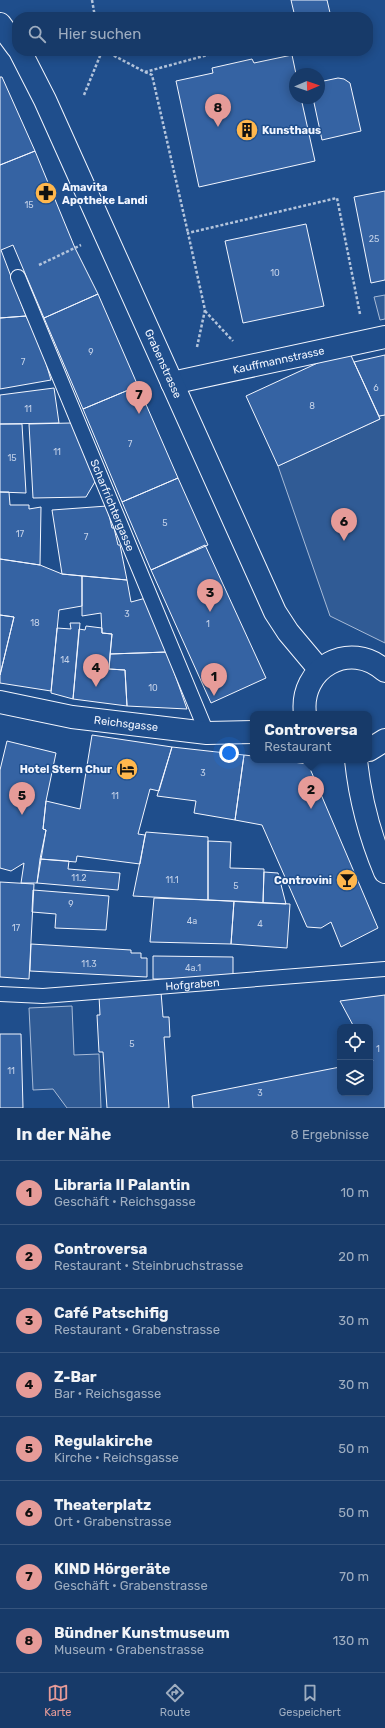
<!DOCTYPE html>
<html lang="de">
<meta charset="utf-8">
<style>
:root{--surface:#173a69;--page:#20416f;--text:#f1f3f6;--muted:#9eadc0;--line:#36547d;--accent:#e69b98}
body{margin:0;font-family:Rubik,sans-serif;background:var(--page);color:var(--text)}
.controls{position:absolute;right:12px;bottom:12px;display:grid;overflow:hidden;border-radius:8px;box-shadow:0 2px 10px #0003}
.controls button{width:36px;height:36px;display:grid;place-items:center;padding:0;border:0;border-bottom:1px solid var(--line);background:var(--surface);color:var(--text);font:20px sans-serif}
.compass{position:absolute;left:289px;top:68px;width:36px;height:36px;border-radius:50%;background:var(--surface);box-shadow:0 2px 10px #0003;rotate:88deg}
.you{position:absolute;left:229px;top:753px;width:14px;height:14px;margin:-10px;border:3px solid #fff;border-radius:50%;background:#1a73e8;box-shadow:0 0 0 6px #1a73e833}
.badge{display:grid;place-items:center;width:26px;height:26px;border-radius:50%;background:var(--accent);color:#111;font-size:13px;font-weight:700}
.pin{position:absolute;translate:-50% -33px;filter:drop-shadow(0 1px 2px #0008)}
.pin::after{content:'';position:absolute;top:21px;width:14px;height:12px;background:inherit;clip-path:polygon(0 0,100% 0,50% 100%)}
.popup{position:absolute;left:250px;top:711px;width:122px;height:52px;box-sizing:border-box;display:grid;place-content:center;border-radius:8px;background:var(--surface);filter:drop-shadow(0 1px 3px #0005);font-size:13px;white-space:nowrap;color:var(--muted)}
.popup b{font-size:15px;color:var(--text)}
.popup::after{content:'';position:absolute;left:50%;top:100%;margin-left:-8px;border:8px solid transparent;border-top-color:var(--surface)}
.list{margin:0;padding:0;list-style:none}
h2{display:flex;justify-content:space-between;align-items:center;height:52px;margin:0;padding:0 16px;font-size:17px}
h2 small{font-size:13px;font-weight:400;color:var(--muted)}
.list li{display:grid;grid-template-columns:26px 1fr auto;gap:12px;align-items:center;box-sizing:border-box;height:64px;padding:0 16px;border-top:1px solid var(--line)}
.list b{display:block;font-size:15px;white-space:nowrap}
.list p{margin:0;font-size:13px;white-space:nowrap;color:var(--muted)}
.list em{font-size:13px;font-style:normal;color:var(--muted)}
.icon{flex:none;width:22px;height:22px;fill:none;stroke:currentColor;stroke-width:2;stroke-linecap:round;stroke-linejoin:round}
.map{position:relative;flex:none;width:385px;height:1108px;overflow:hidden}
.search{position:absolute;background:var(--surface);box-shadow:0 2px 10px #0003;left:12px;right:12px;top:12px;height:44px;display:flex;align-items:center;gap:10px;box-sizing:border-box;padding:0 14px;border-radius:16px;color:var(--muted);font-size:15px}
.sheet{height:564px;background:var(--surface)}
nav{display:flex;justify-content:space-around;align-items:center;box-sizing:border-box;height:56px;border-top:1px solid var(--line);background:var(--surface);font-size:11px;color:var(--muted)}
nav a{display:grid;justify-items:center;gap:2px}
nav .on{color:var(--accent)}
.map>svg:first-child{display:block}
</style>
<div class="map">
<svg width="385" height="1108" viewBox="0 0 385 1108">
<rect width="100%" height="100%" fill="#1f4e8c"/>
<path fill="#305b95" stroke="#a8bbd7" d="M385,295V319L380,320L374,297Z
M385,415V643L330,616L278,466L380,419L379,416Z
M72,1006L74,1055L99,1054L101,1108H67L53,1089L33,1090L29,1008Z"/>
<path fill="#3563a3" stroke="#f2f6ff" d="M291,0H327L331,17H295Z
M292,55L296,74L295,98H301L315,161L199,187L176,81L213,73L212,68L252,59L254,63Z
M0,77H2L35,151L0,165Z
M338,78L344,79L350,83L361,131L322,140L313,98H319V82Z
M35,151L75,248L98,294L44,318L13,245L1,250L26,316L0,318V165Z
M385,191V280L371,283L354,197Z
M306,224L324,306L243,323L225,241Z
M98,294L138,386L83,409L44,318Z
M26,316L40,343L51,380L0,389V318Z
M348,349L380,419L278,466L246,396Z
M385,355V415L379,416L354,362Z
M138,386L178,478L122,502L83,409Z
M54,388L59,423L0,424V395Z
M71,423L96,480L86,497L33,498L29,424Z
M0,424H22L26,493L0,492Z
M178,478L208,545L151,570L122,502Z
M0,492H9L10,505H29V509L41,507L40,565L0,559Z
M107,506L112,528H114L118,545H120L127,580L62,574L52,510Z
M205,545L266,678L211,703L151,570Z
M0,559L40,565L62,574L82,576V606L59,610L51,691L0,683V675L14,617L0,615Z
M82,576L127,580L131,602L146,598L167,652L110,654L112,634L102,633L101,613L82,616Z
M0,615L14,617L0,675Z
M70,623H80L73,699L51,693L57,628L71,629Z
M86,626L102,628V633L112,634L109,669L125,670L127,706L73,699L79,629L85,630Z
M167,652L187,709L127,706L125,670L109,669L110,654Z
M92,735L172,747L159,791L150,789L138,834L145,835L140,864L77,856L76,862L40,859L46,830L43,829L46,801L80,809Z
M7,741L56,753L46,801L43,829L46,830L37,883H21L24,863L11,871L0,868V770Z
M172,747L244,755L235,820L194,813L196,801L157,796Z
M244,755L253,756V760H278L308,764L378,928L341,947L331,922L321,928L307,927L262,825L235,820Z
M146,832L208,837V900L133,896Z
M208,841L231,842L230,868L264,869L263,903L208,900Z
M40,859L69,861L68,869L120,873L118,890L37,883Z
M264,872L278,873L286,904L263,903Z
M0,882L34,884L29,979L0,977Z
M33,890L109,896L106,930L55,928L56,914L32,912Z
M154,898L234,901L231,944L150,942Z
M234,901L290,904L287,948L231,944Z
M31,944L131,950V953H141V958H147V977L30,971Z
M153,956L233,957V979H153Z
M161,992L163,1017H169L170,1037H164L169,1108H107L103,1052H99L97,1015H100L99,996Z
M385,995V1108H193L192,1096L340,1067V1093H370V1062L373,1061L370,1056V1027H354L340,1001Z
M0,1034H21L23,1108H0Z"/>
<g fill="none" stroke-linecap="round" stroke-linejoin="round">
<g stroke="#f2f6ff" stroke-width="16">
<g id="lane">
<path id="s1" d="M18,277L207,733"/>
<path id="s2" d="M0,994L43,996L385,969"/>
</g>
</g>
<g stroke="#f2f6ff" stroke-width="24">
<g id="street">
<path id="s3" d="M172,383L385,337"/>
<path id="s4" d="M0,702L72,717L207,733L253,732"/>
<path d="M356,760C360,799 370,836 385,872"/>
</g>
</g>
<g stroke="#f2f6ff" stroke-width="24">
<g id="primary">
<path d="M0,24L17,47"/>
<path id="s5" d="M20,51L45,100L275,612L288,632L319,669"/>
<path d="M305,714C299,668 350,639 385,671"/>
<path d="M369,750L385,740"/>
</g>
</g>
<path stroke="#b3c4dc" stroke-width="2.5" stroke-dasharray="3 2" stroke-linecap="butt" d="M92,0L95,17
M105,51L145,72L222,51
M259,51L264,54L275,51
M145,72L152,75L188,233
M84,95L102,51
M39,265L81,245
M205,311L233,341
M197,347L205,310L188,233L337,198L360,314"/>
<use href="#lane" stroke="#1f4e8c" stroke-width="14"/>
<use href="#street" stroke="#1f4e8c" stroke-width="22"/>
<use href="#primary" stroke="#1f4e8c" stroke-width="22"/>
</g>
<defs>
<g id="building-disc" transform="scale(1.15)"><circle r="9.5" fill="#ffb74d" stroke="#1f4e8c"/><path d="M-4-6H4V6H1V3H-1V6H-4ZM-2.5-4.3h1.7v1.8h-1.7ZM.8-4.3h1.7v1.8H.8ZM-2.5-1h1.7V.8h-1.7ZM.8-1h1.7V.8H.8Z" fill="#111"/></g>
<g id="pharmacy-disc" transform="scale(1.15)"><circle r="9.5" fill="#ffb74d" stroke="#1f4e8c"/><path d="M-2-6h4v4h4v4h-4v4h-4v-4h-4v-4h4Z" fill="#111"/></g>
<g id="hotel-disc" transform="scale(1.15)"><circle r="9.5" fill="#ffb74d" stroke="#1f4e8c"/><path d="M-6-4.5h1.5V1H6V5H4.5V3h-9V5H-6ZM-4 0a1.8 1.8 0 1 1 3.6 0ZM.5 0V-2.5h3Q6-2.5 6 0Z" fill="#111"/></g>
<g id="bar-disc" transform="scale(1.15)"><circle r="9.5" fill="#ffb74d" stroke="#1f4e8c"/><path d="M-6-5H6L.8 .8V4.5H3.5V6h-7V4.5H-.8V.8Z" fill="#111"/></g>
</defs>
<g fill-rule="evenodd">
<use href="#building-disc" x="247" y="130"/>
<use href="#pharmacy-disc" x="46" y="193"/>
<use href="#hotel-disc" x="127" y="769"/>
<use href="#bar-disc" x="347" y="880"/>
</g>
<g text-anchor="middle" dominant-baseline="central" stroke-width="3" stroke-linejoin="round" paint-order="stroke">
<g font-size="9" fill="#c3d1e8">
<text x="29" y="205">15</text>
<text x="374" y="239">25</text>
<text x="275" y="273">10</text>
<text x="91" y="352">9</text>
<text x="23" y="362">7</text>
<text x="376" y="388">6</text>
<text x="312" y="406">8</text>
<text x="28" y="409">11</text>
<text x="130" y="444">7</text>
<text x="57" y="452">11</text>
<text x="12" y="458">15</text>
<text x="165" y="523">5</text>
<text x="20" y="534">17</text>
<text x="86" y="537">7</text>
<text x="127" y="614">3</text>
<text x="35" y="623">18</text>
<text x="208" y="624">1</text>
<text x="65" y="660">14</text>
<text x="153" y="688">10</text>
<text x="203" y="773">3</text>
<text x="115" y="796">11</text>
<text x="79" y="878">11.2</text>
<text x="172" y="880">11.1</text>
<text x="236" y="886">5</text>
<text x="71" y="904">9</text>
<text x="192" y="921">4a</text>
<text x="260" y="924">4</text>
<text x="16" y="928">17</text>
<text x="89" y="964">11.3</text>
<text x="193" y="968">4a.1</text>
<text x="132" y="1044">5</text>
<text x="378" y="1049">1</text>
<text x="11" y="1071">11</text>
<text x="260" y="1093">3</text>
</g>
<g font-size="11" font-weight="bold" fill="#f2f6ff" stroke="#1f4e8c" text-anchor="start">
<text x="262" y="130">Kunsthaus</text>
<text x="62" y="187">Amavita<tspan x="62" dy="13">Apotheke Landi</tspan></text>
<text x="112" y="769" text-anchor="end">Hotel Stern Chur</text>
<text x="332" y="880" text-anchor="end">Controvini</text>
</g>
<g font-size="11" fill="#f2f6ff" stroke="#1f4e8c">
<text stroke="none"><textPath href="#s3" startOffset="109">Kauffmannstrasse</textPath></text>
<text stroke="none"><textPath href="#s5" startOffset="344">Grabenstrasse</textPath></text>
<text stroke="none"><textPath href="#s1" startOffset="247">Scharfrichtergasse</textPath></text>
<text stroke="none"><textPath href="#s4" startOffset="128">Reichsgasse</textPath></text>
<text stroke="none"><textPath href="#s2" startOffset="193">Hofgraben</textPath></text>
</g>
</g>
</svg>
<div class="controls">
<button><svg class="icon" aria-label="locate" viewBox="0 0 24 24"><circle cx="12" cy="12" r="6"/><path d="M12 2v4M12 18v4M2 12h4M18 12h4"/></svg></button>
<button><svg class="icon" aria-label="layers" viewBox="0 0 24 24"><path d="M12 4l9 5-9 5-9-5zM3 14l9 5 9-5"/></svg></button>
</div>
<svg class="compass" viewBox="-18 -18 36 36"><path d="M0-13l5 13h-10z" fill="#e53935"/><path d="M0 13l5-13h-10z" fill="#9eadc0"/></svg>
<div class="you"></div>
<div class="pin badge" style="left:214px;top:696px">1</div>
<div class="pin badge" style="left:311px;top:809px">2</div>
<div class="popup"><b>Controversa</b>Restaurant</div>
<div class="pin badge" style="left:210px;top:612px">3</div>
<div class="pin badge" style="left:96px;top:687px">4</div>
<div class="pin badge" style="left:22px;top:815px">5</div>
<div class="pin badge" style="left:344px;top:541px">6</div>
<div class="pin badge" style="left:139px;top:414px">7</div>
<div class="pin badge" style="left:218px;top:127px">8</div>
<div class="search"><svg class="icon" aria-label="search" viewBox="0 0 24 24"><circle cx="10" cy="10" r="6"/><path d="M15 15l6 6"/></svg>Hier suchen</div>
</div>
<section class="sheet">
<h2>In der Nähe<small>8 Ergebnisse</small></h2>
<ul class="list">
<li><span class="badge">1</span><div><b>Libraria Il Palantin</b><p>Geschäft · Reichsgasse</p></div><em>10 m</em></li>
<li><span class="badge">2</span><div><b>Controversa</b><p>Restaurant · Steinbruchstrasse</p></div><em>20 m</em></li>
<li><span class="badge">3</span><div><b>Café Patschifig</b><p>Restaurant · Grabenstrasse</p></div><em>30 m</em></li>
<li><span class="badge">4</span><div><b>Z-Bar</b><p>Bar · Reichsgasse</p></div><em>30 m</em></li>
<li><span class="badge">5</span><div><b>Regulakirche</b><p>Kirche · Reichsgasse</p></div><em>50 m</em></li>
<li><span class="badge">6</span><div><b>Theaterplatz</b><p>Ort · Grabenstrasse</p></div><em>50 m</em></li>
<li><span class="badge">7</span><div><b>KIND Hörgeräte</b><p>Geschäft · Grabenstrasse</p></div><em>70 m</em></li>
<li><span class="badge">8</span><div><b>Bündner Kunstmuseum</b><p>Museum · Grabenstrasse</p></div><em>130 m</em></li>
</ul>
</section>
<nav>
<a class="on"><svg class="icon" aria-label="map" viewBox="0 0 24 24"><path d="M3 6l6-2 6 2 6-2v14l-6 2-6-2-6 2zM9 4v14M15 6v14"/></svg>Karte</a>
<a><svg class="icon" aria-label="directions" viewBox="0 0 24 24"><path d="M12 3l9 9-9 9-9-9zM9 14v-3h6M13 9l2 2-2 2"/></svg>Route</a>
<a><svg class="icon" aria-label="saved" viewBox="0 0 24 24"><path d="M7 4h10v16l-5-4-5 4z"/></svg>Gespeichert</a>
</nav>
